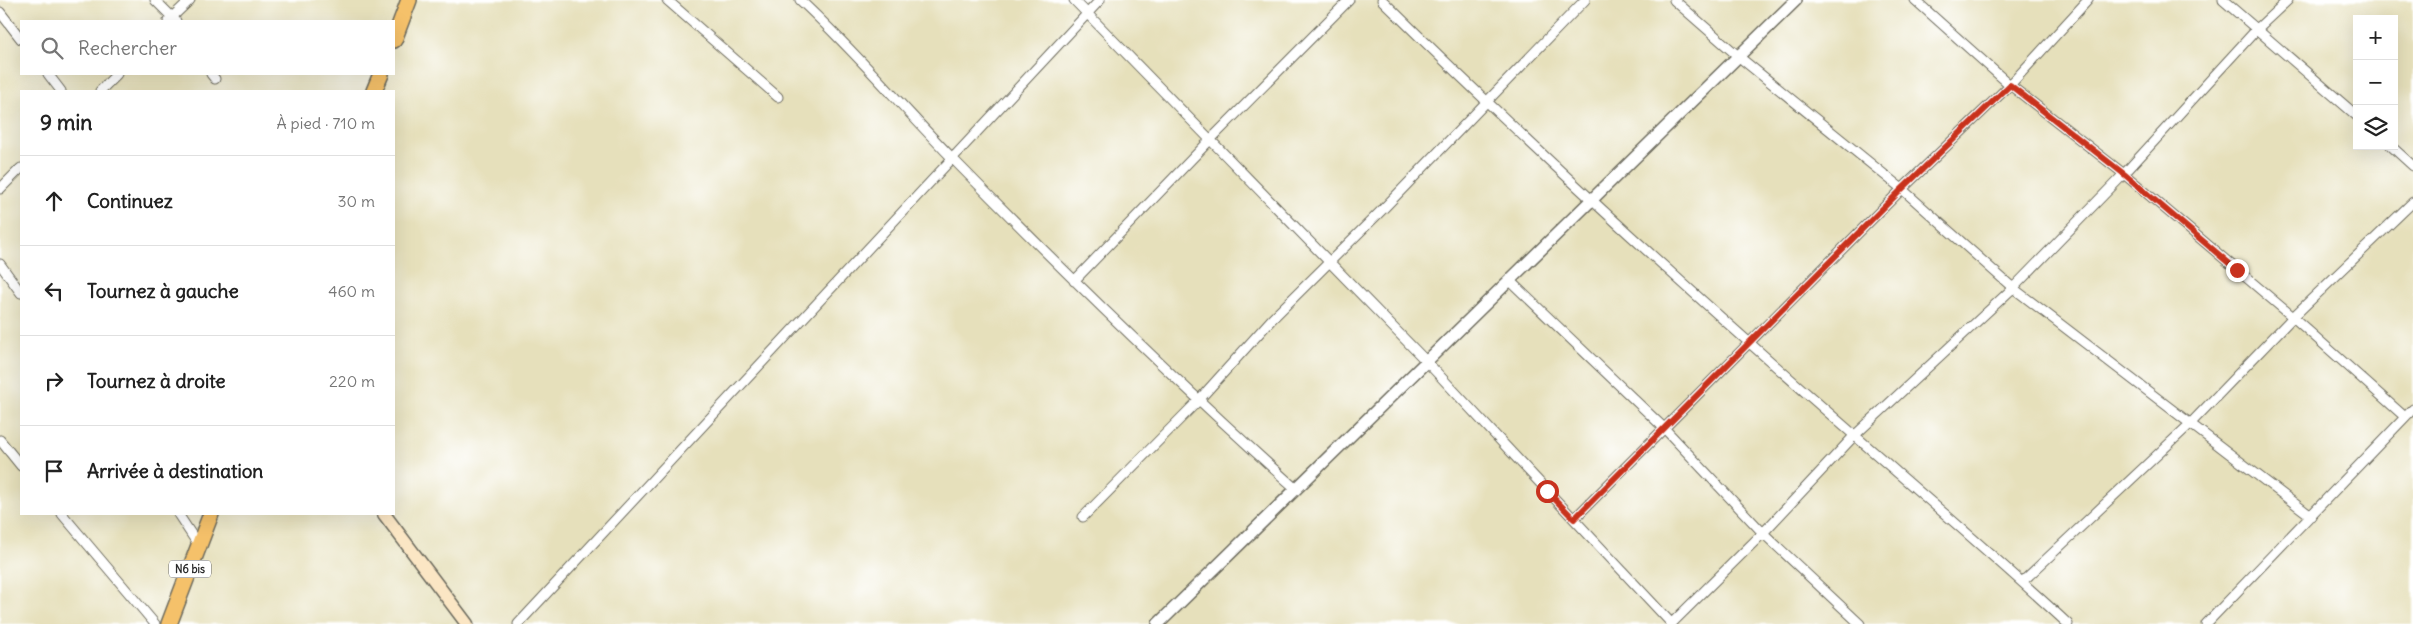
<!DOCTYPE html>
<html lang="fr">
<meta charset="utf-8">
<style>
:root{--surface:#fff;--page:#f2f2f2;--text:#222;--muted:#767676;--line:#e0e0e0}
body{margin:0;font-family:Delius,sans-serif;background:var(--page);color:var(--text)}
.controls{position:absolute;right:15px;top:15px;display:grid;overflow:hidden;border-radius:0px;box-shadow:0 5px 20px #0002}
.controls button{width:45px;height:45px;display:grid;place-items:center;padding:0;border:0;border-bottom:1px solid var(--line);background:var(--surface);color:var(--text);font:25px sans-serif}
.stop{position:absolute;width:15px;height:15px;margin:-11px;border:4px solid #c8321e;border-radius:50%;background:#fff}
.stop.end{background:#c8321e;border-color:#fff;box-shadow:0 1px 5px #0008}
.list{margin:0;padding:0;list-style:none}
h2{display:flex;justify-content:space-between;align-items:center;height:65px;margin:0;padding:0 20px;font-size:21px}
h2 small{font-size:16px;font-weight:400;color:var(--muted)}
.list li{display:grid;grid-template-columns:32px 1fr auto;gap:15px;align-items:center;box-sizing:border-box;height:90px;padding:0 20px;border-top:1px solid var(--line)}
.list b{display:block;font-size:19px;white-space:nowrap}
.list em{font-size:16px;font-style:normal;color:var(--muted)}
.icon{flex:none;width:28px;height:28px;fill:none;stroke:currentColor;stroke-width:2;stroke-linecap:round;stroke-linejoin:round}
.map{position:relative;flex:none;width:2413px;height:624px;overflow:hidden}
.search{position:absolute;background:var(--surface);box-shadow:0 5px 20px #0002;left:20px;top:20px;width:375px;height:55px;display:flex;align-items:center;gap:12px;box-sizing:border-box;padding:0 18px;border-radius:0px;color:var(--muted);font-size:19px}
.panel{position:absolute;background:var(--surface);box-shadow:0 5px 20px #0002;left:20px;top:90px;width:375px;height:425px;border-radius:0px}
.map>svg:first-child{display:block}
</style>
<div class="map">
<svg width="2413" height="624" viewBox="0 0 2413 624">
<rect width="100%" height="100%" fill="#fff"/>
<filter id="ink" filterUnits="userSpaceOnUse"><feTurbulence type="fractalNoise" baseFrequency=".02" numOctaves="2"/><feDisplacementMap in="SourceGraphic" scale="10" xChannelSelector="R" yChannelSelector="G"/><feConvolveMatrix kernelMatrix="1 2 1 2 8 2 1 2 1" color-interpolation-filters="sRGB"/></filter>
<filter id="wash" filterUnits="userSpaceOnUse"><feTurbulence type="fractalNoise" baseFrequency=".0096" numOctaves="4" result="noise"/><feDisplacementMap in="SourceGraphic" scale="20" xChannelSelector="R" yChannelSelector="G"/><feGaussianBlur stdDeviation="1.12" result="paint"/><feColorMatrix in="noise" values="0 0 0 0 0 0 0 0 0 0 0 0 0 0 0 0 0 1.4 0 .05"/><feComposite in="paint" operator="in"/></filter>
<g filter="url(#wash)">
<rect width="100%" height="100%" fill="#e6e0bb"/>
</g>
<g filter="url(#ink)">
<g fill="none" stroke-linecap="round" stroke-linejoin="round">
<g stroke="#6c6a5d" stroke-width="11">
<path id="minor" d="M155,0L176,21
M667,0L778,97
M800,0C855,51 903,108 955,161C1066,274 1178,383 1296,489
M1074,0L1426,361L1672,624
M1382,0C1521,137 1666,270 1813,399C1898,474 1985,547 2068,624
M1674,0L1738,56L1902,189L2013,288L2311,516
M1915,0L2010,85L2124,174L2293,317L2405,417
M2223,0L2357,116
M0,12L21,39
M168,21L190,0
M48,74L61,91
M211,74L215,79
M100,91L117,74
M2391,146L2413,166
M0,189L21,168
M0,264L21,293
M1509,280L1664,428L1763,533L1860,624
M1074,281L1211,139L1349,0
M0,440L21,466
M62,514L155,624
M178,514L199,546
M1083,517L1198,401L1272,319L1385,207L1585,0
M1574,519L1902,189L2010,85L2088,0
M2022,582L2189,425L2293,317L2413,202
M518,624L1100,0
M1671,624L1763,533L1854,436L2013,288L2124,174L2257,29L2288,0
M2206,624L2413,409"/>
</g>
<g stroke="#6c6a5d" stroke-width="14">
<path id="tertiary" d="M1158,624L1796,0"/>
</g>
<g stroke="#6c6a5d" stroke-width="15">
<path id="secondary" d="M384,514L467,624"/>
</g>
<g stroke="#6c6a5d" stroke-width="18">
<path id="trunk" d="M394,40L409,0
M374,91L381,74
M169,624L211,514"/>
</g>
<use href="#minor" stroke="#fff" stroke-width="9"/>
<use href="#tertiary" stroke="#fff" stroke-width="11"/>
<use href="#secondary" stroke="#fbe6c4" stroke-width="12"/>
<use href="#trunk" stroke="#f5c16b" stroke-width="15"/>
</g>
</g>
<g fill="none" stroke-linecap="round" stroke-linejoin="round" filter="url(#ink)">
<path stroke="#c8321e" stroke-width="6" d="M1547,491L1574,519L1902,189L2010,85L2124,174L2237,270"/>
</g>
<g text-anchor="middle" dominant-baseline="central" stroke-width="4" stroke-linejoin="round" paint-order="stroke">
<rect fill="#fff" stroke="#6b6b6b" stroke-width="1" x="169" y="560.5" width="42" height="17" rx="4"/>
<g font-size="11" font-weight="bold" fill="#2b2b2b">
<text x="190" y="569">N6 bis</text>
</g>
</g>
</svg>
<div class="controls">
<button>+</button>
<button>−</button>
<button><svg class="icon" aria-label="layers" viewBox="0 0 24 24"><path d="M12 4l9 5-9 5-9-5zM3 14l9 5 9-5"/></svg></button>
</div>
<div class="stop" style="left:1547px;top:491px"></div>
<div class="stop end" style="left:2237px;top:270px"></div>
<div class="search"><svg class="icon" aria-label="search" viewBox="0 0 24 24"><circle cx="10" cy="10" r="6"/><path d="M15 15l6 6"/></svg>Rechercher</div>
<section class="panel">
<h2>9 min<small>À pied · 710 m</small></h2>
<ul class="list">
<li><svg class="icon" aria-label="ahead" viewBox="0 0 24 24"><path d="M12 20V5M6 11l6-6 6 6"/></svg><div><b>Continuez</b></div><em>30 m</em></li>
<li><svg class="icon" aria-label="left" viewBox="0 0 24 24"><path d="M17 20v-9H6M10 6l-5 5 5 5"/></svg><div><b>Tournez à gauche</b></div><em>460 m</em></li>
<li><svg class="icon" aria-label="right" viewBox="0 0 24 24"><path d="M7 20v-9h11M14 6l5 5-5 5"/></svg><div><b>Tournez à droite</b></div><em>220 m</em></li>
<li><svg class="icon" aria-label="arrive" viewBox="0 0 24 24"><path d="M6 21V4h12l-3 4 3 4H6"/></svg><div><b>Arrivée à destination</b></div></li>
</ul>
</section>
</div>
